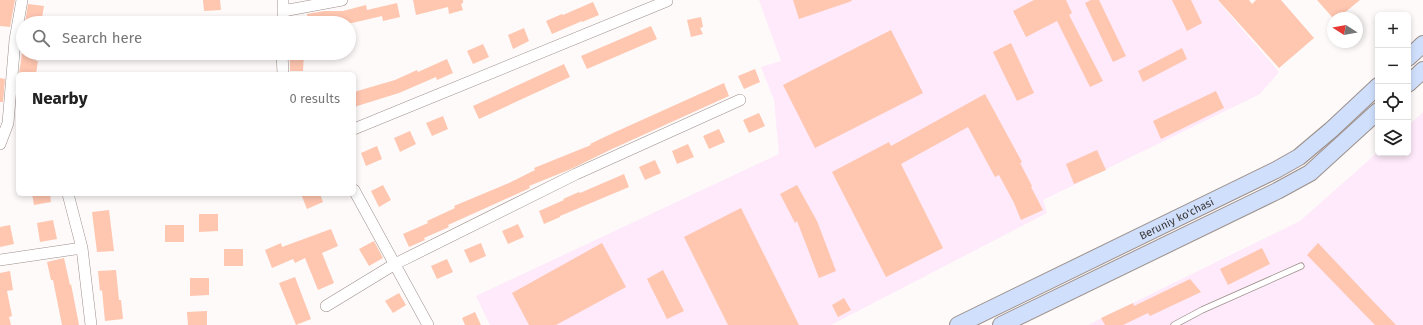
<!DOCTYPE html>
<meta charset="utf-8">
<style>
:root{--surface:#fff;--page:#f2f2f2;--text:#222;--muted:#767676;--line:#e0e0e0}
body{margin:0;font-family:"Fira Sans",sans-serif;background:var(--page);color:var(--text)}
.controls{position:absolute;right:12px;top:12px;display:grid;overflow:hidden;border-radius:6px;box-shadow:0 2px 6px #0003}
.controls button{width:36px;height:36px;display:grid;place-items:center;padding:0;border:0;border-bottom:1px solid var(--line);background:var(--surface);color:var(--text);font:20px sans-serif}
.compass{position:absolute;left:1327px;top:12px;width:36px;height:36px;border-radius:50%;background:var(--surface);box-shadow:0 2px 6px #0003;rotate:281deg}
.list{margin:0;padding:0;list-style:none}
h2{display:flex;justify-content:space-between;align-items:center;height:52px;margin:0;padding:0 16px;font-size:17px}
h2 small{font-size:13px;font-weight:400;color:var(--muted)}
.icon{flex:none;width:22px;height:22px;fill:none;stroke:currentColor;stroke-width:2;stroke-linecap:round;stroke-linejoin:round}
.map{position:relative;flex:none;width:1423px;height:325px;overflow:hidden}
.search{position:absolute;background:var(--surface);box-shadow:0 2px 6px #0003;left:16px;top:16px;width:340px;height:44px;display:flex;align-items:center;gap:10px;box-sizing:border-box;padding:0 14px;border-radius:22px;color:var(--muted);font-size:15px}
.panel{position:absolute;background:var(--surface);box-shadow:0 2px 6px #0003;left:16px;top:72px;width:340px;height:124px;border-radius:6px}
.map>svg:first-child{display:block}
</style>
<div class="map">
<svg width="1423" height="325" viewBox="0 0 1423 325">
<rect width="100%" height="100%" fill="#fdfaf9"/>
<path fill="#feeafa" d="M759,0H1217L1279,72L1260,94L1043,200L1047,213L831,325H490L476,296L779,154L774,100L761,67L781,61Z
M1423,112V325H1088L1300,221L1378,152L1408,153V126Z"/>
<path fill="#ffc6b0" d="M0,0H15L10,27L0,26Z
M203,0H220L221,10L204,11Z
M413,0H463V3L461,4L463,10L449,14L448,7L416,15Z
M793,0H851L852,1L799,19Z
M1034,0H1066L1072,13L1069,15L1103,81L1090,87L1057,21L1026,37L1013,11Z
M1091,0H1099L1126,56L1113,62L1085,3Z
M1172,0H1191L1202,23L1187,31Z
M1218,0H1249L1252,4L1256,0H1281L1314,38L1279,68Z
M1317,0H1360L1338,18H1333Z
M593,2L599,15L582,22V21L552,34L546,21L562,14L563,15Z
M397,3L400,17L383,21L382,16L352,23H308L307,14L324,11H343L366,5L367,10Z
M28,4L44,6L41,23H25Z
M701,17L703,27L700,28L703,34L691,37L687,20Z
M651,26L657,39L587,69L581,56Z
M524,28L529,41L513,49L508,35Z
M891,30L923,93L815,148L783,85Z
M1011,43L1034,93L1017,101L993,52Z
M483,44L489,57L473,64L467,51Z
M1182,48L1187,59L1143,82L1138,71Z
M22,53H37L36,61H38L36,74H19Z
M290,53L304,54L303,71H290Z
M447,59L453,73L437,80L436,77L399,93L354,107V92L395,80L417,70L418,72Z
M564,64L570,77L479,119L473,106Z
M755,69L760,82L744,89L738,76Z
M0,78L5,79L3,102H0Z
M724,83L729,96L612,149L571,169L529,186L530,188L448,225L449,227L424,238L425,240L409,247L403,234L428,223L427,221L455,208L454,206L509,183L535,170L534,168L591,145L590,144L613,133Z
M1216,91L1224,108L1161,139L1153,121Z
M985,94L1022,162L1020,163L1032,186L1031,187L1043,210L1021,220L1014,203L999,175L995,177L968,127L901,164L943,248L886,277L832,172L889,142L891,146Z
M759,113L765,126L749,133L743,120Z
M443,116L448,129L432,136L426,123Z
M719,129L725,142L709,149L703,136Z
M410,131L416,144L400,152L394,138Z
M688,144L694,157L677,164L672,151Z
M377,146L382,159L366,166L361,153Z
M1097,150L1106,170L1074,184L1066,164Z
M655,160L661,173L645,180L639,167Z
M624,174L629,187L560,216V217L544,224L539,211L564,200L563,199L579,192L580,193Z
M383,185L391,200L379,207L371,191Z
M797,185L817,221L836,271L819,278L797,221L795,223L780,194Z
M32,194H50L51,202L34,205Z
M301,194H320L323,202L307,209Z
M741,208L799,325H728L684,237Z
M109,210L114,251L97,252L92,212Z
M199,214H218V231L199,232Z
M53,220L57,239L40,242L37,223Z
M518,224L524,237L508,244L502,231Z
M10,225L14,244L0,247V227Z
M165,225H184V242H165Z
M331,229L338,246L322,253L334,283L318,290L305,258L295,263L293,259L272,268L265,250L281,243L282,247Z
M374,241L383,258L369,266L359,249Z
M481,243L486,256L470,263L464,250Z
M602,243L626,287L556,325H529L512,293Z
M1318,243L1370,298L1396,325H1375L1307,255Z
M1262,248L1270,264L1228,285L1220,269Z
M224,249H243V266H224Z
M64,258L70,285L71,284L79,325H62L53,280H51L47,262Z
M447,259L453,272L437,279L431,266Z
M116,270L119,300H121L123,319L105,321L102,290L100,291L98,271Z
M663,270L684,311L667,319L647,279Z
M10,271L13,290L7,291L12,316L9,317L11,325H0V273Z
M295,277L311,319L296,325L279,283Z
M190,278H209V295L190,296Z
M1190,279L1201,292L1150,316L1148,313L1123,325H1105L1101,318L1133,303L1134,306Z
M399,293L406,305L393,313L385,301Z
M844,298L851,310L838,317L832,305Z
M207,311V325H188L187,312Z
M475,312L481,325H465L462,318Z"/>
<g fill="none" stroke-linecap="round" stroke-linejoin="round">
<g stroke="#9c8f8a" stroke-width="7">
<path id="service" d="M1174,325L1202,310L1301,266"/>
</g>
<g stroke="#9c8f8a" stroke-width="12">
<path id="minor" d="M283,11L342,0
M283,23V0
M282,53L283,74
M354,129L667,1V0
M0,144L8,123L15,40L22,0
M354,190L428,325
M68,194L82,248L91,325
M0,260L82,248
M326,306L395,264L576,174L740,100"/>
</g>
<g stroke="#9c8f8a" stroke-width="18">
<g id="secondary">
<path d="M1408,58L1423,44"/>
<path d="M1408,84L1423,70"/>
<path id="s1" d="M958,325L1276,170L1299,157L1331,130L1378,86"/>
<path d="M1001,325L1277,191L1310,173L1378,111"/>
</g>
</g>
<use href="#service" stroke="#fff" stroke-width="5.5"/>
<use href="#minor" stroke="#fff" stroke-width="11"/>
<use href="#secondary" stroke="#d0e0fc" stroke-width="16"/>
</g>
<g text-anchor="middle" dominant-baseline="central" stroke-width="3" stroke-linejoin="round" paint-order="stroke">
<g font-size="11" fill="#383331" stroke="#fdfaf9">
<text stroke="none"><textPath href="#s1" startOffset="243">Beruniy ko'chasi</textPath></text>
</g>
</g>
</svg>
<div class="controls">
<button>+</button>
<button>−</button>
<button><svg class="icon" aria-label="locate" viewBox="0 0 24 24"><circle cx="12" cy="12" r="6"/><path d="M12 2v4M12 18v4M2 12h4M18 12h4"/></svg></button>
<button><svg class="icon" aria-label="layers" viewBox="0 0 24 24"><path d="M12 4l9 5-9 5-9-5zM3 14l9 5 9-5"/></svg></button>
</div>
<svg class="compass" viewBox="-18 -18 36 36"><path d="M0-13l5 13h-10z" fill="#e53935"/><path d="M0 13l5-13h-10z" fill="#767676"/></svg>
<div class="search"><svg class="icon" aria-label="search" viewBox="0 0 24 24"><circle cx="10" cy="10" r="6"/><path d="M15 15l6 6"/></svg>Search here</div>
<section class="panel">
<h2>Nearby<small>0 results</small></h2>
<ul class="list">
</ul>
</section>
</div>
